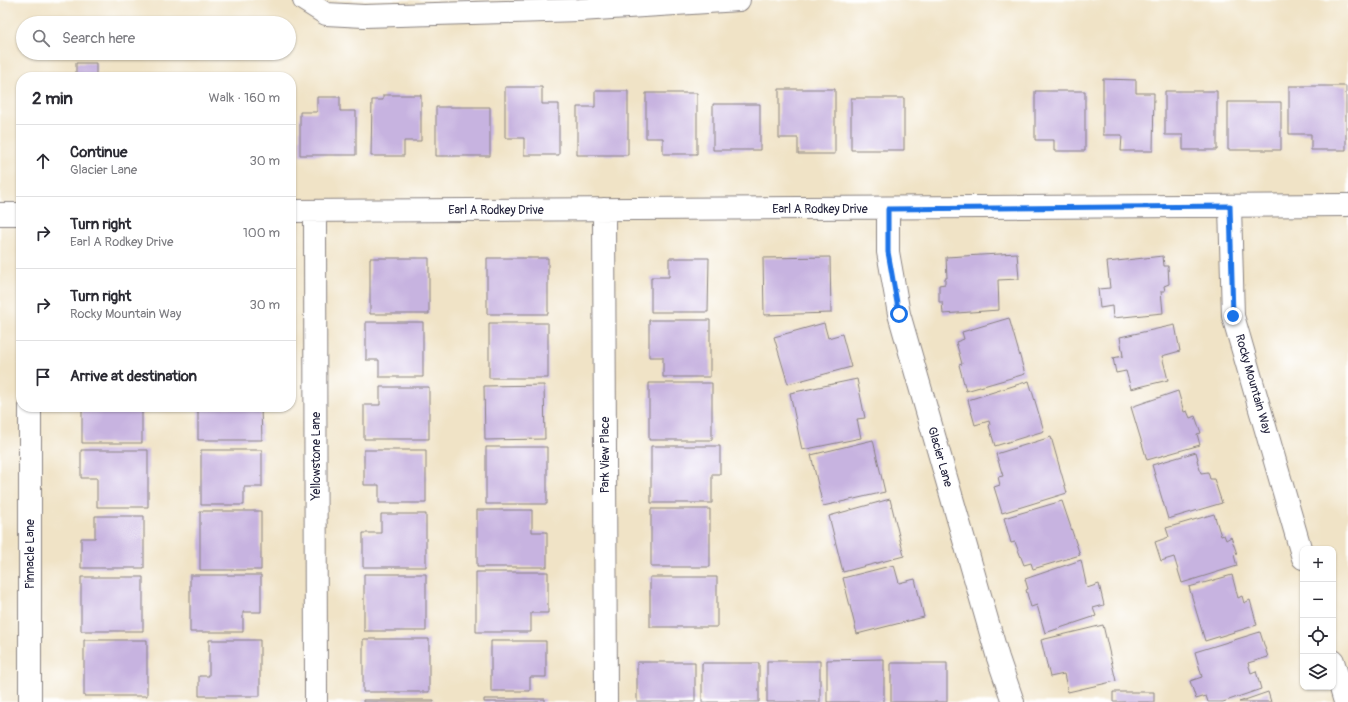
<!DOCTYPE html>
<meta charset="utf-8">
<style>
:root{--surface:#fff;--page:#f2f2f3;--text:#2b2b33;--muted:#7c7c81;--line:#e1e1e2}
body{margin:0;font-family:Pangolin,sans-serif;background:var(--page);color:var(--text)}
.controls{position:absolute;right:12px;bottom:12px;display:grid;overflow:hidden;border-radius:8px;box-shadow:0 1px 3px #0004}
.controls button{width:36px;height:36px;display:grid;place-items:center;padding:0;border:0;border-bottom:1px solid var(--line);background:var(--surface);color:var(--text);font:20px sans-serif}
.stop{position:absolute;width:12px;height:12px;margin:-9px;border:3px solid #1a73e8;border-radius:50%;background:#fff}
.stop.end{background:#1a73e8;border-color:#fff;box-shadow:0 1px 4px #0008}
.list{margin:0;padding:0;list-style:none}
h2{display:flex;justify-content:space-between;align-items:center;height:52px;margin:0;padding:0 16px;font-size:17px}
h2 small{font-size:13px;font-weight:400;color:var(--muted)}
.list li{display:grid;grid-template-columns:26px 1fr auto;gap:12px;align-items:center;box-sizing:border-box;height:72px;padding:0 16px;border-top:1px solid var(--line)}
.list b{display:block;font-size:15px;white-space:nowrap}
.list p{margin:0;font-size:13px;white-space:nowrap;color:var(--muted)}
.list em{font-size:13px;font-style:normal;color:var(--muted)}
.icon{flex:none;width:22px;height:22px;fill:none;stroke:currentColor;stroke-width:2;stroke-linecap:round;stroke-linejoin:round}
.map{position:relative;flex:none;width:1348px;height:702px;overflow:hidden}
.search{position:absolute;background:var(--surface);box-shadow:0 1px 3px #0004;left:16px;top:16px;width:280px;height:44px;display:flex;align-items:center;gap:10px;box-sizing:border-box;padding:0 14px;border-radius:22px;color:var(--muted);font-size:15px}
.panel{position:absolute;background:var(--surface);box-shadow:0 1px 3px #0004;left:16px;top:72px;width:280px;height:340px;border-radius:16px}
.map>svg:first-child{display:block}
</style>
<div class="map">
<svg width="1348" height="702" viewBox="0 0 1348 702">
<rect width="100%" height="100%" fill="#fff"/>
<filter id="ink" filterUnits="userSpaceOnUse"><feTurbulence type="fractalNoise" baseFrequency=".025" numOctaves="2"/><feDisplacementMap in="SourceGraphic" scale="8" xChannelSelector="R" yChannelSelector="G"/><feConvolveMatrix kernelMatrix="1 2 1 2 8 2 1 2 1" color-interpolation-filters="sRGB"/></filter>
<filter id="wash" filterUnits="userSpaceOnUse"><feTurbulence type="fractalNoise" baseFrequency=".012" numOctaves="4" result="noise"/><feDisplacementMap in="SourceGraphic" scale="16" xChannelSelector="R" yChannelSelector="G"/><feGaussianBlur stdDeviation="0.9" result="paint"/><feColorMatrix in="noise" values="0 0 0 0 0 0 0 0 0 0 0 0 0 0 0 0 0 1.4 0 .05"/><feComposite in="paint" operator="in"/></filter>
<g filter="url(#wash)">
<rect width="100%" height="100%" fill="#f0e3c6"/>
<g id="blocks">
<path fill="#c7b3e0" d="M76,63H96V77H76Z
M1103,79L1136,80V93H1154L1153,151H1121L1122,135H1103Z
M1289,86H1346V150H1311V134H1289Z
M505,87H542V104H559V155H524V138H505Z
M779,89H835V154H798V138H779Z
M595,91H628V155H577V107H595Z
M1035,91H1085V151H1054V140H1035Z
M1165,91H1217V150H1183V135H1165Z
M646,93H697V154H663V138H646Z
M383,95H421V141H404V156H371L372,100H383Z
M317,97H340V111H356V155H300V112H317Z
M851,98H904V150H851Z
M1228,102H1281V150H1228Z
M713,104H760V150H713Z
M436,107H490V156H436Z
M1017,253L1019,279L998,280L999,310L943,314L942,302H939V285L945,284V278H947L946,257Z
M1163,256L1164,266H1168L1169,284L1164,286L1165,291H1161L1163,313L1113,318L1112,306L1100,308L1098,289L1110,288L1107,262Z
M830,257L831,313L764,315L763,258Z
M370,258H429V314H370Z
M487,258H548V314H487Z
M669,258H709L708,312H651V277H669Z
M1009,318L1025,374L966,391L959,365L962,364L956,342L964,339L962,332Z
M649,320H710V377H663V357H649Z
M366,322H423V377H379V360H366Z
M489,323H548V378H489Z
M824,323L828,338L842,334L851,367L788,384L774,337Z
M1175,325L1180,351L1162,356L1168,380L1131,389L1126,371L1116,373L1113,358L1123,356L1120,337Z
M857,379L865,418L857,419L861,438L802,450L790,393Z
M1029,381L1044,431L995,446L989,426L990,425L989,421L975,425L968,400Z
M649,383H712V440H649Z
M544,385L545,439L485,440L484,386Z
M380,387H429V439H364V405H380Z
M1178,391L1184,412L1187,411L1190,418L1195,416L1201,433L1197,434L1200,445L1147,460L1131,407Z
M82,407H142V443H82Z
M198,407H261L262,440H198Z
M1051,437L1067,493L1002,513L994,487L1000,485L998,477L1003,476L996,454Z
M873,440L885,492L823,506L811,455Z
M651,446H720V474H712V503H651Z
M486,447H547V504H486Z
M81,450H148V507H97V478H81Z
M201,450H262V487H244V505H201Z
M364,450H426V503H379V485H364Z
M1196,452L1198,459L1197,460L1201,473L1208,472L1210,479H1214L1222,503L1168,519L1152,465Z
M890,499L904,556L843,572L829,516Z
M1062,501L1080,555L1033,569L1031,563L1024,565L1015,542L1011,543L1004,518Z
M651,509H710V567H651Z
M477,510H532V532H547V567H477Z
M200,511H261V570H200Z
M381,514H426V567H363V533H381Z
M1214,514L1221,536L1224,535L1226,540L1231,537L1237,554L1234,555L1237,566L1182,583L1174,557L1161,561L1155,542L1169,537L1166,528Z
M95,516H144V568H81V538H95Z
M1081,560L1087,588L1099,584L1104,605L1093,608L1096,616L1045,633L1037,605L1031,607L1026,590L1028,589L1025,579Z
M894,565L899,583L915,579L924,617L857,634L843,578Z
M476,572H548V613H531V632H476Z
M364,574H426V631H364Z
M190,575H261V612H243V632H190Z
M1232,575L1238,598L1242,596L1244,603L1250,600L1257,625L1205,641L1189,587Z
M81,577H143V631H81Z
M650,577H717V627H650Z
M1103,625L1116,681L1068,692L1064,674L1050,677L1041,640Z
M1260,632L1268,657L1248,663L1251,673L1256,671L1261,689L1223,702H1208L1206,696L1196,699L1190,681L1202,677L1195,652Z
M363,639H429V692H363Z
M84,640H147V696H84Z
M209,640H260V696H199V676H209Z
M491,641H546V677H530V691H491Z
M884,659V702H827V660Z
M767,661H820V702H767Z
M637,662H695V702H637Z
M702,663H759V702H702Z
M891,663H947V702H891Z
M1113,692H1154V702H1113Z
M1268,692L1271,702H1239Z
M484,699H545V702H484Z
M363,700H434V702H363Z"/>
</g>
</g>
<g filter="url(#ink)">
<use href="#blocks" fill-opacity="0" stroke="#898280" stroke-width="1"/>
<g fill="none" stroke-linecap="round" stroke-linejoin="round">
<g stroke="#898280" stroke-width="24">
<path id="minor" d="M304,0L326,14L364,16L580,10L739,0
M1230,206L1233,316L1303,558
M604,209L606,702
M888,209V252L899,314L998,658L1013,702
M291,211L1348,205
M315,211L316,702
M0,214H21
M1333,661L1345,702
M30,702V407"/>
</g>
<use href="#minor" stroke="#fff" stroke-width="22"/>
</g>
</g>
<g fill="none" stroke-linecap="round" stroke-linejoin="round" filter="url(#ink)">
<path stroke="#1a73e8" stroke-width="5" d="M899,314L888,252V209L1230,206L1233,316"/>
</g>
<g text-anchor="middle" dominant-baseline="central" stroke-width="3" stroke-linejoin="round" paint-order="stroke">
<g font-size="12" fill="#22223b" stroke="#fff">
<text x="820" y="209">Earl A Rodkey Drive</text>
<text x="496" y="210">Earl A Rodkey Drive</text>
<text transform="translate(1253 384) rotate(74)">Rocky Mountain Way</text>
<text transform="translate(605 455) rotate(-90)">Park View Place</text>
<text transform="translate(316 456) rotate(-90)">Yellowstone Lane</text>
<text transform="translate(940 457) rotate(74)">Glacier Lane</text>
<text transform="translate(30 554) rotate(-90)">Pinnacle Lane</text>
</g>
</g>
</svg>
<div class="controls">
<button>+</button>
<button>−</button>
<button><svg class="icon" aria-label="locate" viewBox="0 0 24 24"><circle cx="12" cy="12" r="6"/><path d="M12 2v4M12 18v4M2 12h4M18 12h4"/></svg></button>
<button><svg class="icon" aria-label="layers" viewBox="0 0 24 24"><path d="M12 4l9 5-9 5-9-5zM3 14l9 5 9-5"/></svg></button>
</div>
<div class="stop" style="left:899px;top:314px"></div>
<div class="stop end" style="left:1233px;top:316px"></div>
<div class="search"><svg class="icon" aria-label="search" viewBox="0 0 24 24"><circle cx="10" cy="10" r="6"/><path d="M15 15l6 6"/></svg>Search here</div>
<section class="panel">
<h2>2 min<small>Walk · 160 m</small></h2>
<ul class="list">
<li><svg class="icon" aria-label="ahead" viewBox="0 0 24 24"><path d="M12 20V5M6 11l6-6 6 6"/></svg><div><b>Continue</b><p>Glacier Lane</p></div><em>30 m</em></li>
<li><svg class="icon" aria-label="right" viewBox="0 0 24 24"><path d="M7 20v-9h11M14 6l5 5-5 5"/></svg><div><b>Turn right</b><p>Earl A Rodkey Drive</p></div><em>100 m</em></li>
<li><svg class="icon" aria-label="right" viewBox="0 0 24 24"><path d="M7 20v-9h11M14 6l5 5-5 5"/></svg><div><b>Turn right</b><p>Rocky Mountain Way</p></div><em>30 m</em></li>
<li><svg class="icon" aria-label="arrive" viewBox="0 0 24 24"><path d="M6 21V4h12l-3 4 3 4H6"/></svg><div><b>Arrive at destination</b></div></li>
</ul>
</section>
</div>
